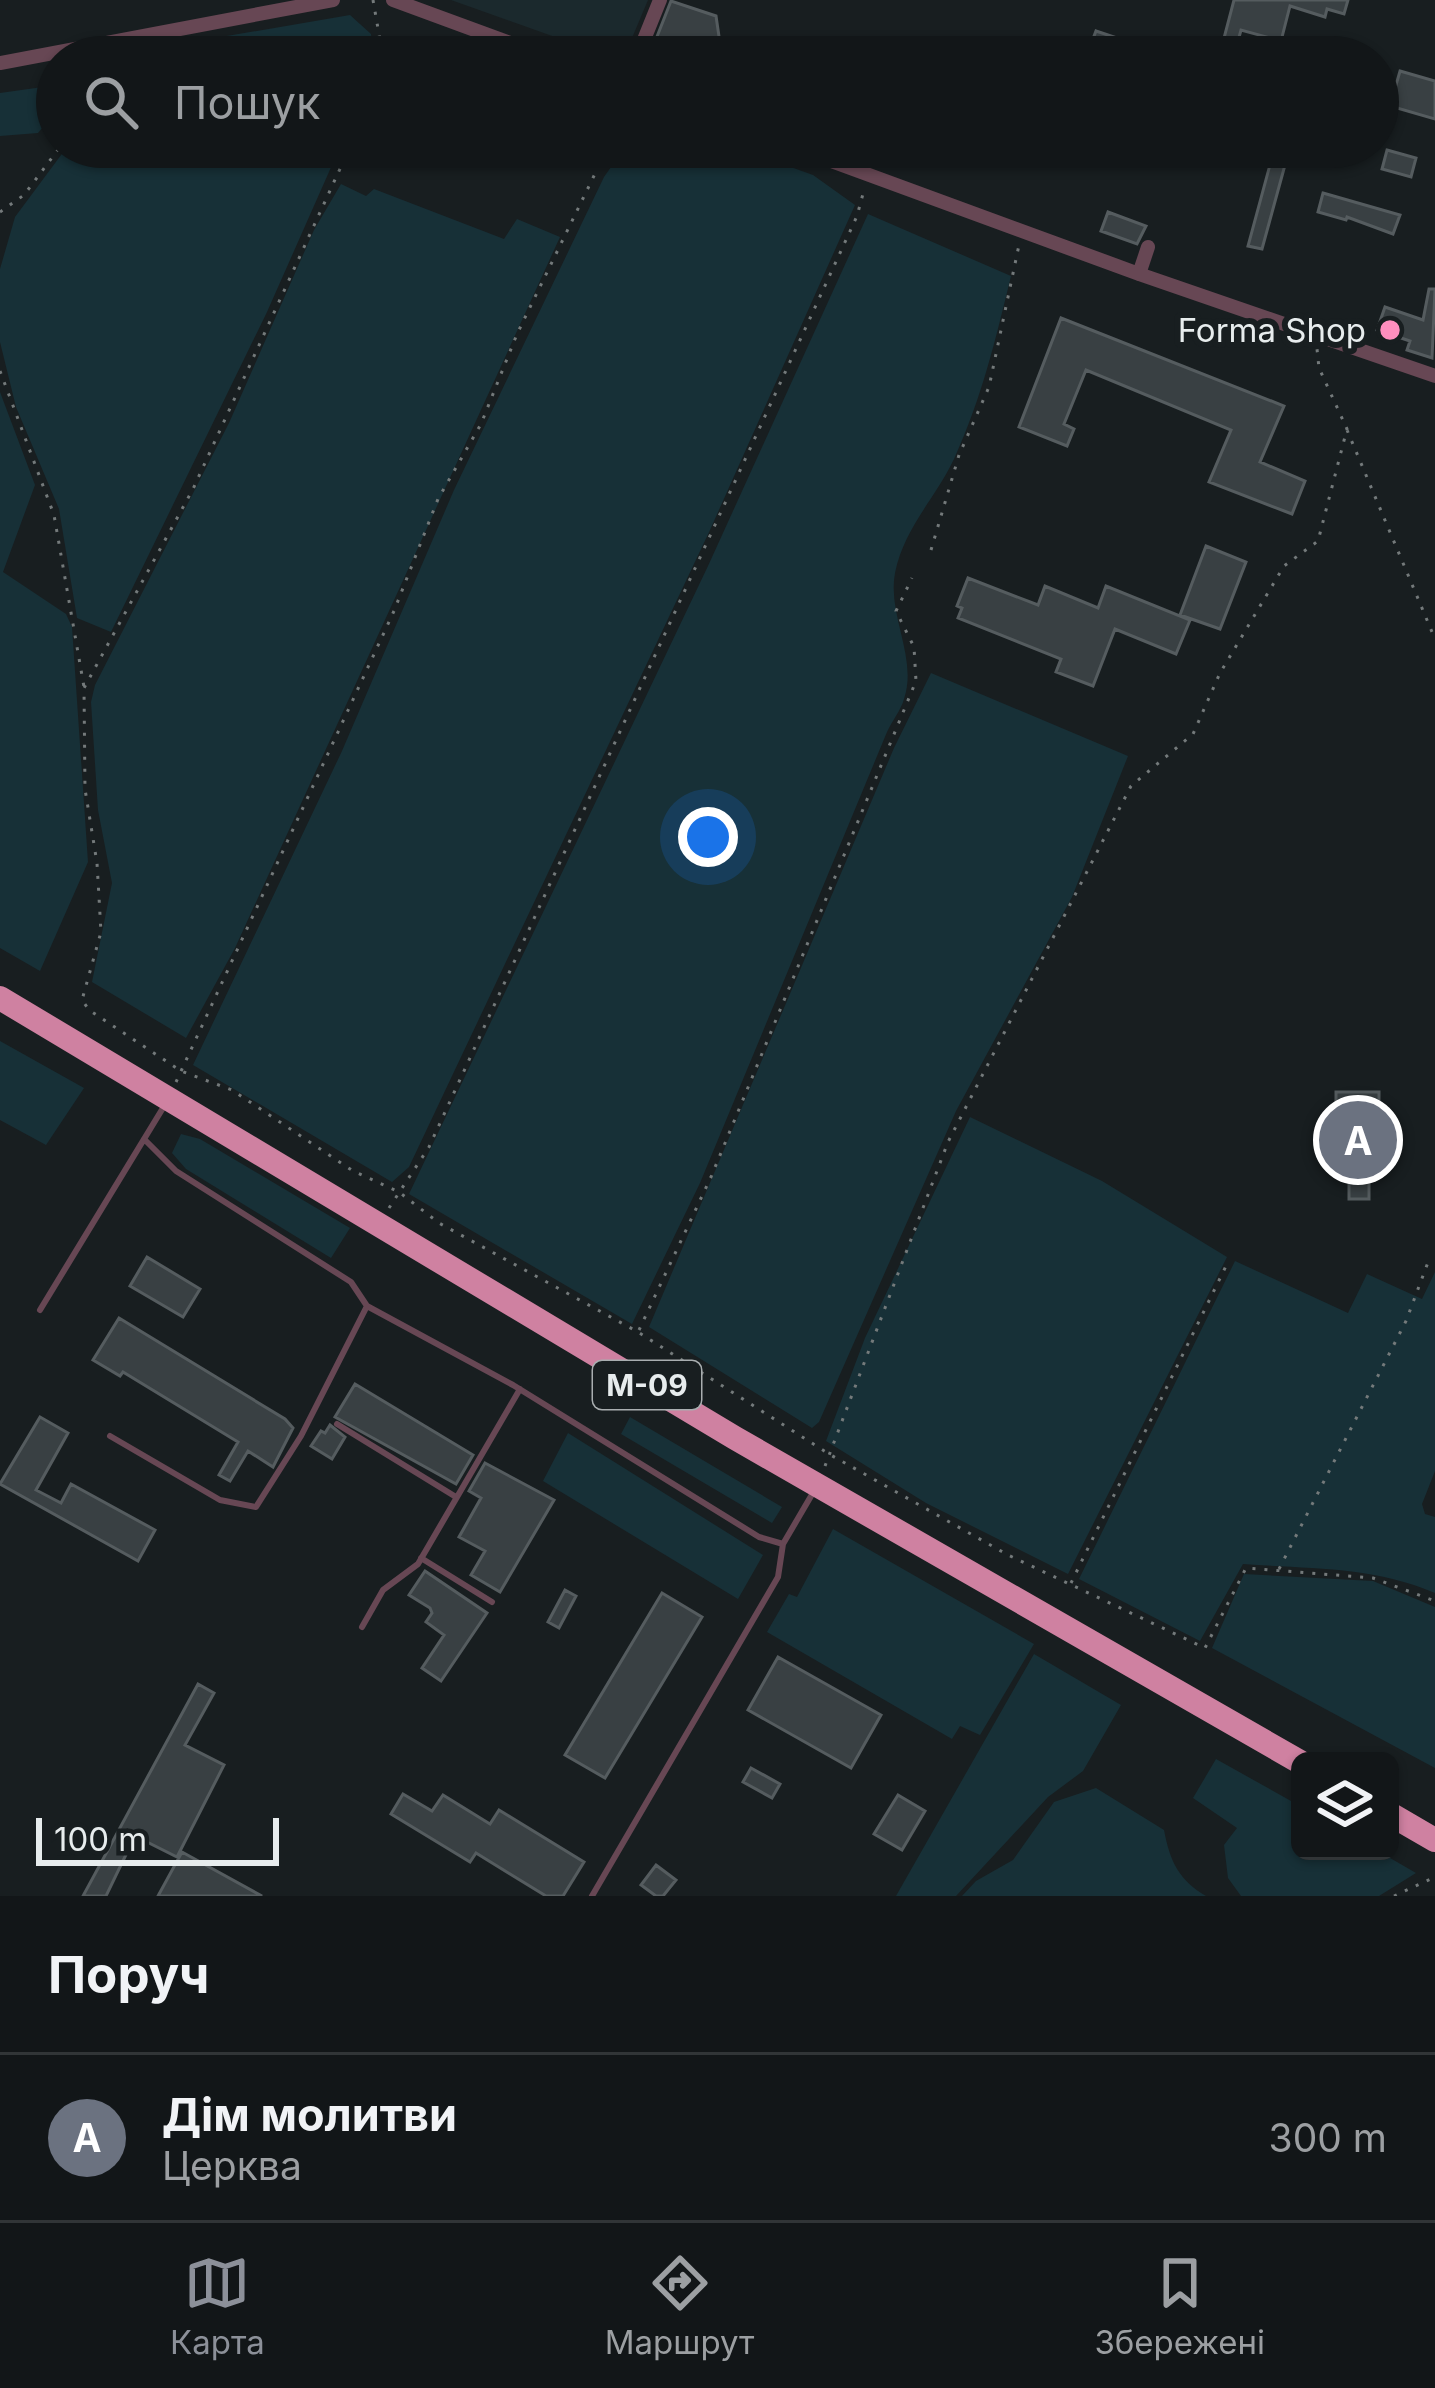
<!DOCTYPE html>
<html lang="uk">
<meta charset="utf-8">
<style>
:root{--surface:#121618;--page:#1f2325;--text:#f1f3f6;--muted:#9c9fa2;--line:#313537;--accent:#8c9099}
body{margin:0;font-family:Inter,sans-serif;background:var(--page);color:var(--text)}
.controls{position:absolute;right:36px;bottom:36px;display:grid;overflow:hidden;border-radius:18px;box-shadow:0 3px 9px #0004}
.controls button{width:108px;height:108px;display:grid;place-items:center;padding:0;border:0;border-bottom:3px solid var(--line);background:var(--surface);color:var(--text);font:60px sans-serif}
.scale{position:absolute;left:36px;bottom:30px;width:243px;box-sizing:border-box;padding-left:12px;border:6px solid #e7eced;border-top:0;font-size:33px;line-height:42px;white-space:nowrap;color:#e7eced;-webkit-text-stroke:9px #181e20;paint-order:stroke}
.you{position:absolute;left:708px;top:837px;width:42px;height:42px;margin:-30px;border:9px solid #fff;border-radius:50%;background:#1a73e8;box-shadow:0 0 0 18px #1a73e833}
.badge{display:grid;place-items:center;width:78px;height:78px;border-radius:50%;background:var(--accent);color:#fff;font-size:39px;font-weight:700}
.pin{position:absolute;translate:-50% -50%;border:6px solid #fff;box-shadow:0 3px 12px #0006}
.list{margin:0;padding:0;list-style:none}
h2{display:flex;justify-content:space-between;align-items:center;height:156px;margin:0;padding:0 48px;font-size:51px}
h2 small{font-size:39px;font-weight:400;color:var(--muted)}
.list li{display:grid;grid-template-columns:78px 1fr auto;gap:36px;align-items:center;box-sizing:border-box;height:168px;padding:0 48px;border-top:3px solid var(--line)}
.list b{display:block;font-size:45px;white-space:nowrap}
.list p{margin:0;font-size:39px;white-space:nowrap;color:var(--muted)}
.list em{font-size:39px;font-style:normal;color:var(--muted)}
.icon{flex:none;width:66px;height:66px;fill:none;stroke:currentColor;stroke-width:2;stroke-linecap:round;stroke-linejoin:round}
.map{position:relative;flex:none;width:1435px;height:1896px;overflow:hidden}
.search{position:absolute;background:var(--surface);box-shadow:0 3px 9px #0004;left:36px;right:36px;top:36px;height:132px;display:flex;align-items:center;gap:30px;box-sizing:border-box;padding:0 42px;border-radius:66px;color:var(--muted);font-size:45px}
.sheet{height:324px;background:var(--surface)}
nav{display:flex;justify-content:space-around;align-items:center;box-sizing:border-box;height:168px;border-top:3px solid var(--line);background:var(--surface);font-size:33px;color:var(--muted)}
nav a{display:grid;justify-items:center;gap:6px}
nav .on{color:var(--accent)}
.map>svg:first-child{display:block}
</style>
<div class="map">
<svg width="1435" height="1896" viewBox="0 0 1435 1896">
<rect width="100%" height="100%" fill="#181e20"/>
<path fill="#1b292d" d="M451,0H648L624,57H611Z"/>
<path fill="#173037" d="M350,15L371,34L373,57H104Z
M57,85V110L38,133L0,136V93Z
M67,147H340L267,312L111,632L77,618L59,509L16,407L0,342V269L15,217Z
M625,147H735L813,175L855,205L710,530L409,1167L392,1182L193,1065L342,751L454,490L604,177Z
M341,184L366,196L374,189L504,239L517,219L560,237L235,948L186,1038L92,982L112,883L98,810L91,702L95,685L229,423L314,230Z
M868,214L1011,276C995,342 982,397 954,459C935,499 904,528 895,573C887,615 918,658 904,699C901,710 892,721 887,732L700,1183L632,1324L409,1194L708,566Z
M0,392L35,485L3,572L66,614L72,627L88,862L40,971L0,948Z
M931,673L1128,756L1072,897L956,1111L819,1422L812,1428L649,1327L894,748Z
M0,1041L84,1088L46,1145L0,1120Z
M970,1117L1102,1181L1227,1257L1068,1574L926,1503L826,1441L865,1338Z
M181,1134L200,1139L350,1228L331,1258L186,1169L172,1153Z
M1235,1261L1348,1313L1367,1274L1422,1299L1435,1272V1471L1422,1504L1425,1514L1435,1517V1593C1373,1566 1309,1569 1243,1564L1200,1641L1079,1579Z
M630,1417L782,1507L772,1523L621,1434Z
M568,1433L763,1555L738,1599L543,1481Z
M833,1529L1034,1644L980,1735L960,1726L952,1739L767,1632L789,1594L797,1597Z
M1244,1574L1373,1581L1435,1607V1768L1212,1648Z
M1034,1654L1121,1705L1083,1771L1048,1797L956,1896H896Z
M1216,1759L1300,1806V1851H1378L1416,1873L1379,1896H1241L1228,1878L1224,1845L1237,1828L1193,1798Z
M1096,1788L1164,1830C1170,1862 1179,1880 1206,1896H962L976,1881L1013,1860L1054,1802Z"/>
<path fill="#394043" stroke="#555c5f" stroke-width="3" d="M1234,0H1348L1344,14L1327,9L1325,17L1290,6L1281,41L1241,30L1238,41L1224,38Z
M671,1L716,16L722,57H649Z
M1096,31L1114,37L1107,57H1086Z
M1400,71L1435,81V119L1390,106Z
M1274,150L1288,154L1262,249L1248,246Z
M1387,150L1416,158L1411,177L1382,169Z
M1323,193L1400,215L1393,234L1347,217L1346,220L1318,212Z
M1108,212L1146,226L1137,244L1101,231Z
M1429,289H1435L1432,358L1407,350L1410,341L1377,330L1385,307L1423,320Z
M1061,318L1284,406L1260,462L1305,481L1292,514L1209,482L1231,430L1086,370L1064,424L1074,429L1067,446L1019,427Z
M1206,546L1246,562L1220,629L1180,615Z
M968,578L1038,605L1045,586L1098,608L1106,586L1190,620L1176,654L1115,629L1093,686L1056,672L1061,659L958,618L962,608L957,606Z
M1336,1092H1379V1109H1388V1128H1379L1377,1175H1369V1199H1349V1176H1336Z
M147,1257L200,1289L183,1317L130,1286Z
M119,1318L285,1419L293,1428L273,1467L248,1451L230,1481L219,1475L238,1442L123,1372L120,1376L93,1360Z
M355,1384L473,1455L456,1484L335,1417Z
M40,1417L68,1433L36,1490L61,1503L71,1484L155,1530L138,1561L0,1484Z
M330,1425L345,1437L332,1459L311,1446L321,1431L325,1433Z
M485,1463L554,1500L500,1592L471,1575L485,1551L459,1537L481,1498L469,1491Z
M425,1571L487,1613L441,1681L422,1668L444,1635L426,1622L432,1613L430,1608L409,1595Z
M565,1590L576,1596L559,1628L548,1622Z
M662,1593L702,1617L605,1778L565,1755Z
M778,1657L881,1715L851,1768L748,1710Z
M198,1684L214,1693L185,1745L224,1765L177,1857L135,1836L106,1896H83Z
M751,1768L780,1784L772,1798L743,1782Z
M403,1794L432,1811L443,1795L490,1824L499,1810L584,1862L563,1896H546L476,1853L470,1862L391,1814Z
M898,1795L925,1811L902,1850L874,1834Z
M182,1852L262,1896H158Z
M656,1865L676,1880L663,1896H656L641,1885Z"/>
<g fill="none" stroke-linecap="round" stroke-linejoin="round">
<path stroke="#747a7b" stroke-width="3" stroke-dasharray="3 9" stroke-linecap="butt" d="M373,0L383,57
M350,147L193,489L84,688L85,789L97,863L101,932L82,1000L89,1010L181,1071L232,1090L353,1171L399,1192L439,1223L638,1332L829,1454L1008,1555L1205,1648L1246,1568L1373,1578L1435,1601
M0,212L24,195L60,147
M0,371L54,515L84,687
M1347,430L1435,639
M931,550L959,455L989,387L1019,245
M176,1082L394,611L438,499L481,424L517,334L608,147
M389,1208L429,1147L857,216L864,190
M639,1330L711,1177L916,681L914,647L896,611L912,578
M825,1466L948,1142L1131,786L1193,734L1220,673L1284,566L1318,541L1347,429L1319,368L1317,349
M1279,1569L1406,1321L1430,1257
M1071,1583L1228,1262
M1394,1896L1435,1877"/>
<path stroke="#674754" stroke-width="6" d="M144,1139L176,1171L351,1282L367,1306
M40,1310L166,1103
M337,1424L456,1497
M110,1436L220,1500L256,1507L301,1436L367,1306L513,1385L759,1537L783,1544
M421,1558L492,1602
M362,1627L383,1590L418,1564L520,1389
M592,1896L778,1577L783,1544L814,1491"/>
<path stroke="#674754" stroke-width="14" d="M393,0L548,57
M637,57L660,0
M0,63L333,0
M793,147L1139,274L1435,376
M1139,274L1148,247"/>
<path stroke="#cf81a1" stroke-width="24" d="M0,998L735,1438L1300,1762
M1390,1814L1435,1840"/>
</g>
<circle fill="#fe8ebe" stroke="#181e20" stroke-width="4.5" cx="1390" cy="330" r="12"/>
<g text-anchor="middle" dominant-baseline="central" stroke-width="12" stroke-linejoin="round" paint-order="stroke">
<rect fill="#181e20" stroke="#a9aeb0" stroke-width="3" x="593" y="1361" width="108" height="48" rx="9"/>
<g font-size="30" font-weight="bold" fill="#e7eced">
<text x="647" y="1385">М-09</text>
</g>
<g font-size="33" fill="#e7eced" stroke="#181e20" text-anchor="end">
<text x="1366" y="330">Forma Shop</text>
</g>
</g>
</svg>
<div class="controls">
<button><svg class="icon" aria-label="layers" viewBox="0 0 24 24"><path d="M12 4l9 5-9 5-9-5zM3 14l9 5 9-5"/></svg></button>
</div>
<div class="scale">100 m</div>
<div class="you"></div>
<div class="pin badge" style="left:1358px;top:1140px;background:#6b7280">A</div>
<div class="search"><svg class="icon" aria-label="search" viewBox="0 0 24 24"><circle cx="10" cy="10" r="6"/><path d="M15 15l6 6"/></svg>Пошук</div>
</div>
<section class="sheet">
<h2>Поруч<small></small></h2>
<ul class="list">
<li><span class="badge" style="background:#6b7280">A</span><div><b>Дім молитви</b><p>Церква</p></div><em>300 m</em></li>
</ul>
</section>
<nav>
<a class="on"><svg class="icon" aria-label="map" viewBox="0 0 24 24"><path d="M3 6l6-2 6 2 6-2v14l-6 2-6-2-6 2zM9 4v14M15 6v14"/></svg>Карта</a>
<a><svg class="icon" aria-label="directions" viewBox="0 0 24 24"><path d="M12 3l9 9-9 9-9-9zM9 14v-3h6M13 9l2 2-2 2"/></svg>Маршрут</a>
<a><svg class="icon" aria-label="saved" viewBox="0 0 24 24"><path d="M7 4h10v16l-5-4-5 4z"/></svg>Збережені</a>
</nav>
